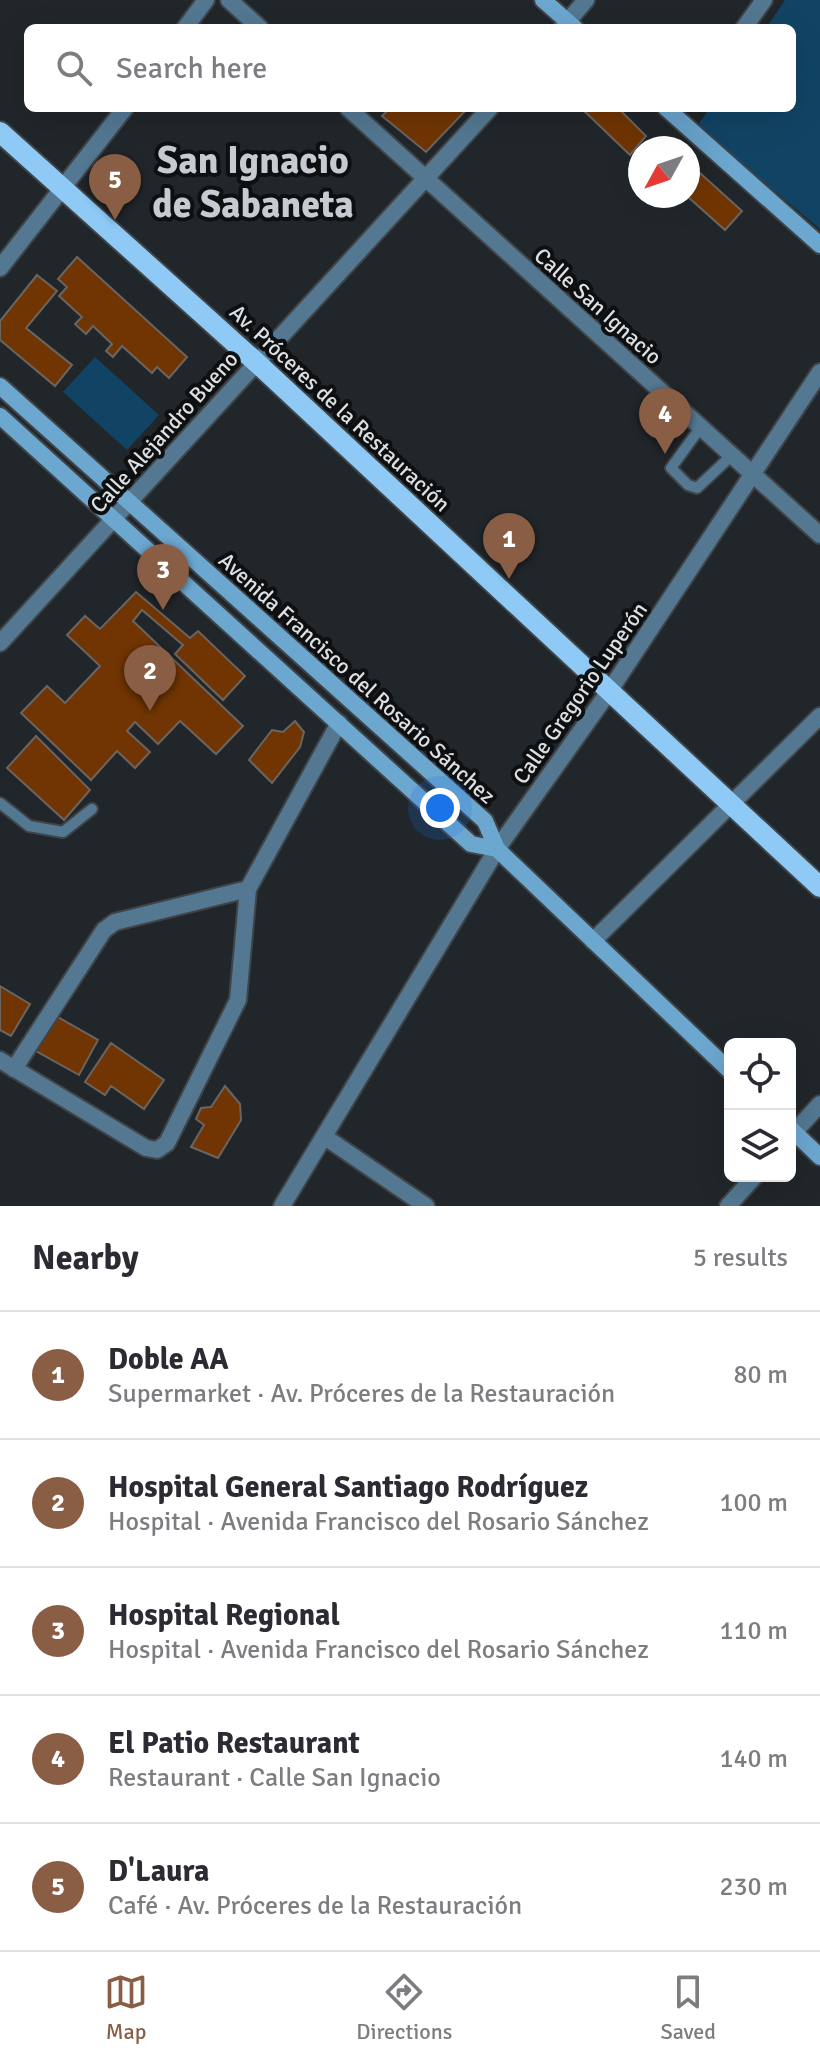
<!DOCTYPE html>
<meta charset="utf-8">
<style>
:root{--surface:#fff;--page:#f2f2f3;--text:#2b2b33;--muted:#7c7c81;--line:#e1e1e2;--accent:#8a5d45}
body{margin:0;font-family:Signika,sans-serif;background:var(--page);color:var(--text)}
.controls{position:absolute;right:24px;bottom:24px;display:grid;overflow:hidden;border-radius:12px;box-shadow:0 8px 32px #0002}
.controls button{width:72px;height:72px;display:grid;place-items:center;padding:0;border:0;border-bottom:2px solid var(--line);background:var(--surface);color:var(--text);font:40px sans-serif}
.compass{position:absolute;left:628px;top:136px;width:72px;height:72px;border-radius:50%;background:var(--surface);box-shadow:0 8px 32px #0002;rotate:230deg}
.you{position:absolute;left:440px;top:808px;width:28px;height:28px;margin:-20px;border:6px solid #fff;border-radius:50%;background:#1a73e8;box-shadow:0 0 0 12px #1a73e833}
.badge{display:grid;place-items:center;width:52px;height:52px;border-radius:50%;background:var(--accent);color:#fff;font-size:26px;font-weight:700}
.pin{position:absolute;translate:-50% -66px;filter:drop-shadow(0 2px 4px #0008)}
.pin::after{content:'';position:absolute;top:42px;width:28px;height:24px;background:inherit;clip-path:polygon(0 0,100% 0,50% 100%)}
.list{margin:0;padding:0;list-style:none}
h2{display:flex;justify-content:space-between;align-items:center;height:104px;margin:0;padding:0 32px;font-size:34px}
h2 small{font-size:26px;font-weight:400;color:var(--muted)}
.list li{display:grid;grid-template-columns:52px 1fr auto;gap:24px;align-items:center;box-sizing:border-box;height:128px;padding:0 32px;border-top:2px solid var(--line)}
.list b{display:block;font-size:30px;white-space:nowrap}
.list p{margin:0;font-size:26px;white-space:nowrap;color:var(--muted)}
.list em{font-size:26px;font-style:normal;color:var(--muted)}
.icon{flex:none;width:44px;height:44px;fill:none;stroke:currentColor;stroke-width:2;stroke-linecap:round;stroke-linejoin:round}
.map{position:relative;flex:none;width:820px;height:1206px;overflow:hidden}
.search{position:absolute;background:var(--surface);box-shadow:0 8px 32px #0002;left:24px;right:24px;top:24px;height:88px;display:flex;align-items:center;gap:20px;box-sizing:border-box;padding:0 28px;border-radius:12px;color:var(--muted);font-size:30px}
.sheet{height:744px;background:var(--surface)}
nav{display:flex;justify-content:space-around;align-items:center;box-sizing:border-box;height:112px;border-top:2px solid var(--line);background:var(--surface);font-size:22px;color:var(--muted)}
nav a{display:grid;justify-items:center;gap:4px}
nav .on{color:var(--accent)}
.map>svg:first-child{display:block}
</style>
<div class="map">
<svg width="820" height="1206" viewBox="0 0 820 1206">
<rect width="100%" height="100%" fill="#21262a"/>
<path fill="#114464" d="M785,0H820V229L697,126L710,108H792V28H766Z
M95,357L159,415L127,450L63,392Z"/>
<path fill="#713503" stroke="#6b6561" stroke-width="2" d="M390,108H466L467,109L426,152L382,116Z
M581,108H618L646,136L630,155Z
M689,163L742,211L725,230L687,196Z
M77,257L187,357L169,378L157,367L152,373L122,346L113,357L106,351L112,344L93,326L86,334L75,324L82,317L59,296L67,287L58,279Z
M37,275L57,291L26,328L72,365L55,386L0,340V321Z
M136,592L190,638L198,631L245,676L223,700L175,654L183,645L142,610L133,621L243,726L216,754L180,721L158,744L135,722L127,731L150,752L135,768L117,751L91,780L21,713L47,686L65,703L100,666L67,635L85,616L100,629Z
M295,721L304,732L300,747L272,783L249,760L272,730L283,732Z
M36,736L90,790L64,820L7,768Z
M0,986L30,1004L11,1036L0,1030Z
M56,1016L98,1040L79,1075L36,1051Z
M111,1043L164,1080L144,1109L111,1086L105,1095L85,1082Z
M225,1086L240,1104L241,1120L218,1158L191,1147L204,1125L196,1119L201,1108L211,1107Z"/>
<g fill="none" stroke-linecap="round" stroke-linejoin="round">
<g stroke="#3f4448" stroke-width="14">
<path id="service" d="M700,428L671,468L688,485L697,488L731,456
M0,803L29,826L63,832L92,809"/>
</g>
<g stroke="#3f4448" stroke-width="20">
<path id="minor" d="M229,0L260,28
M185,28L206,0
M562,28L586,0
M744,28L764,0
M348,108L820,535
M0,268L125,108
M0,643L490,108
M593,941L820,716
M0,1060L146,1148L157,1150L167,1143L238,1000L248,889
M14,1069L104,930L115,922L248,889L339,723
M325,1137L426,1206
M790,1137L820,1104
M282,1206L497,849L610,690L820,372
M728,1206L755,1176"/>
</g>
<g stroke="#3f4448" stroke-width="20">
<path id="secondary" d="M543,0L575,28
M666,108L820,245
M0,386L485,821L497,849L730,1071
M0,416L471,844L497,849
M790,1128L820,1157"/>
</g>
<g stroke="#3f4448" stroke-width="24">
<path id="primary" d="M0,132L257,363L820,887"/>
</g>
<use href="#service" stroke="#547892" stroke-width="10"/>
<use href="#minor" stroke="#547892" stroke-width="16"/>
<use href="#secondary" stroke="#6ca7d0" stroke-width="16"/>
<use href="#primary" stroke="#8ecaf5" stroke-width="20"/>
</g>
<g text-anchor="middle" dominant-baseline="central" stroke-width="8" stroke-linejoin="round" paint-order="stroke">
<g font-size="22" fill="#dde0e3" stroke="#0d0f10">
<text transform="translate(598 306) rotate(42)">Calle San Ignacio</text>
<text transform="translate(340 408) rotate(43)">Av. Próceres de la Restauración</text>
<text transform="translate(164 432) rotate(-48)">Calle Alejandro Bueno</text>
<text transform="translate(357 678) rotate(42)">Avenida Francisco del Rosario Sánchez</text>
<text transform="translate(580 693) rotate(-55)">Calle Gregorio Luperón</text>
</g>
<g font-size="38" font-weight="bold" fill="#c5cbd0" stroke="#0d0f10">
<text x="253" y="160">San Ignacio<tspan x="253" dy="44">de Sabaneta</tspan></text>
</g>
</g>
</svg>
<div class="controls">
<button><svg class="icon" aria-label="locate" viewBox="0 0 24 24"><circle cx="12" cy="12" r="6"/><path d="M12 2v4M12 18v4M2 12h4M18 12h4"/></svg></button>
<button><svg class="icon" aria-label="layers" viewBox="0 0 24 24"><path d="M12 4l9 5-9 5-9-5zM3 14l9 5 9-5"/></svg></button>
</div>
<svg class="compass" viewBox="-18 -18 36 36"><path d="M0-13l5 13h-10z" fill="#e53935"/><path d="M0 13l5-13h-10z" fill="#7c7c81"/></svg>
<div class="you"></div>
<div class="pin badge" style="left:509px;top:579px">1</div>
<div class="pin badge" style="left:150px;top:711px">2</div>
<div class="pin badge" style="left:163px;top:610px">3</div>
<div class="pin badge" style="left:665px;top:454px">4</div>
<div class="pin badge" style="left:115px;top:220px">5</div>
<div class="search"><svg class="icon" aria-label="search" viewBox="0 0 24 24"><circle cx="10" cy="10" r="6"/><path d="M15 15l6 6"/></svg>Search here</div>
</div>
<section class="sheet">
<h2>Nearby<small>5 results</small></h2>
<ul class="list">
<li><span class="badge">1</span><div><b>Doble AA</b><p>Supermarket · Av. Próceres de la Restauración</p></div><em>80 m</em></li>
<li><span class="badge">2</span><div><b>Hospital General Santiago Rodríguez</b><p>Hospital · Avenida Francisco del Rosario Sánchez</p></div><em>100 m</em></li>
<li><span class="badge">3</span><div><b>Hospital Regional</b><p>Hospital · Avenida Francisco del Rosario Sánchez</p></div><em>110 m</em></li>
<li><span class="badge">4</span><div><b>El Patio Restaurant</b><p>Restaurant · Calle San Ignacio</p></div><em>140 m</em></li>
<li><span class="badge">5</span><div><b>D'Laura</b><p>Café · Av. Próceres de la Restauración</p></div><em>230 m</em></li>
</ul>
</section>
<nav>
<a class="on"><svg class="icon" aria-label="map" viewBox="0 0 24 24"><path d="M3 6l6-2 6 2 6-2v14l-6 2-6-2-6 2zM9 4v14M15 6v14"/></svg>Map</a>
<a><svg class="icon" aria-label="directions" viewBox="0 0 24 24"><path d="M12 3l9 9-9 9-9-9zM9 14v-3h6M13 9l2 2-2 2"/></svg>Directions</a>
<a><svg class="icon" aria-label="saved" viewBox="0 0 24 24"><path d="M7 4h10v16l-5-4-5 4z"/></svg>Saved</a>
</nav>
